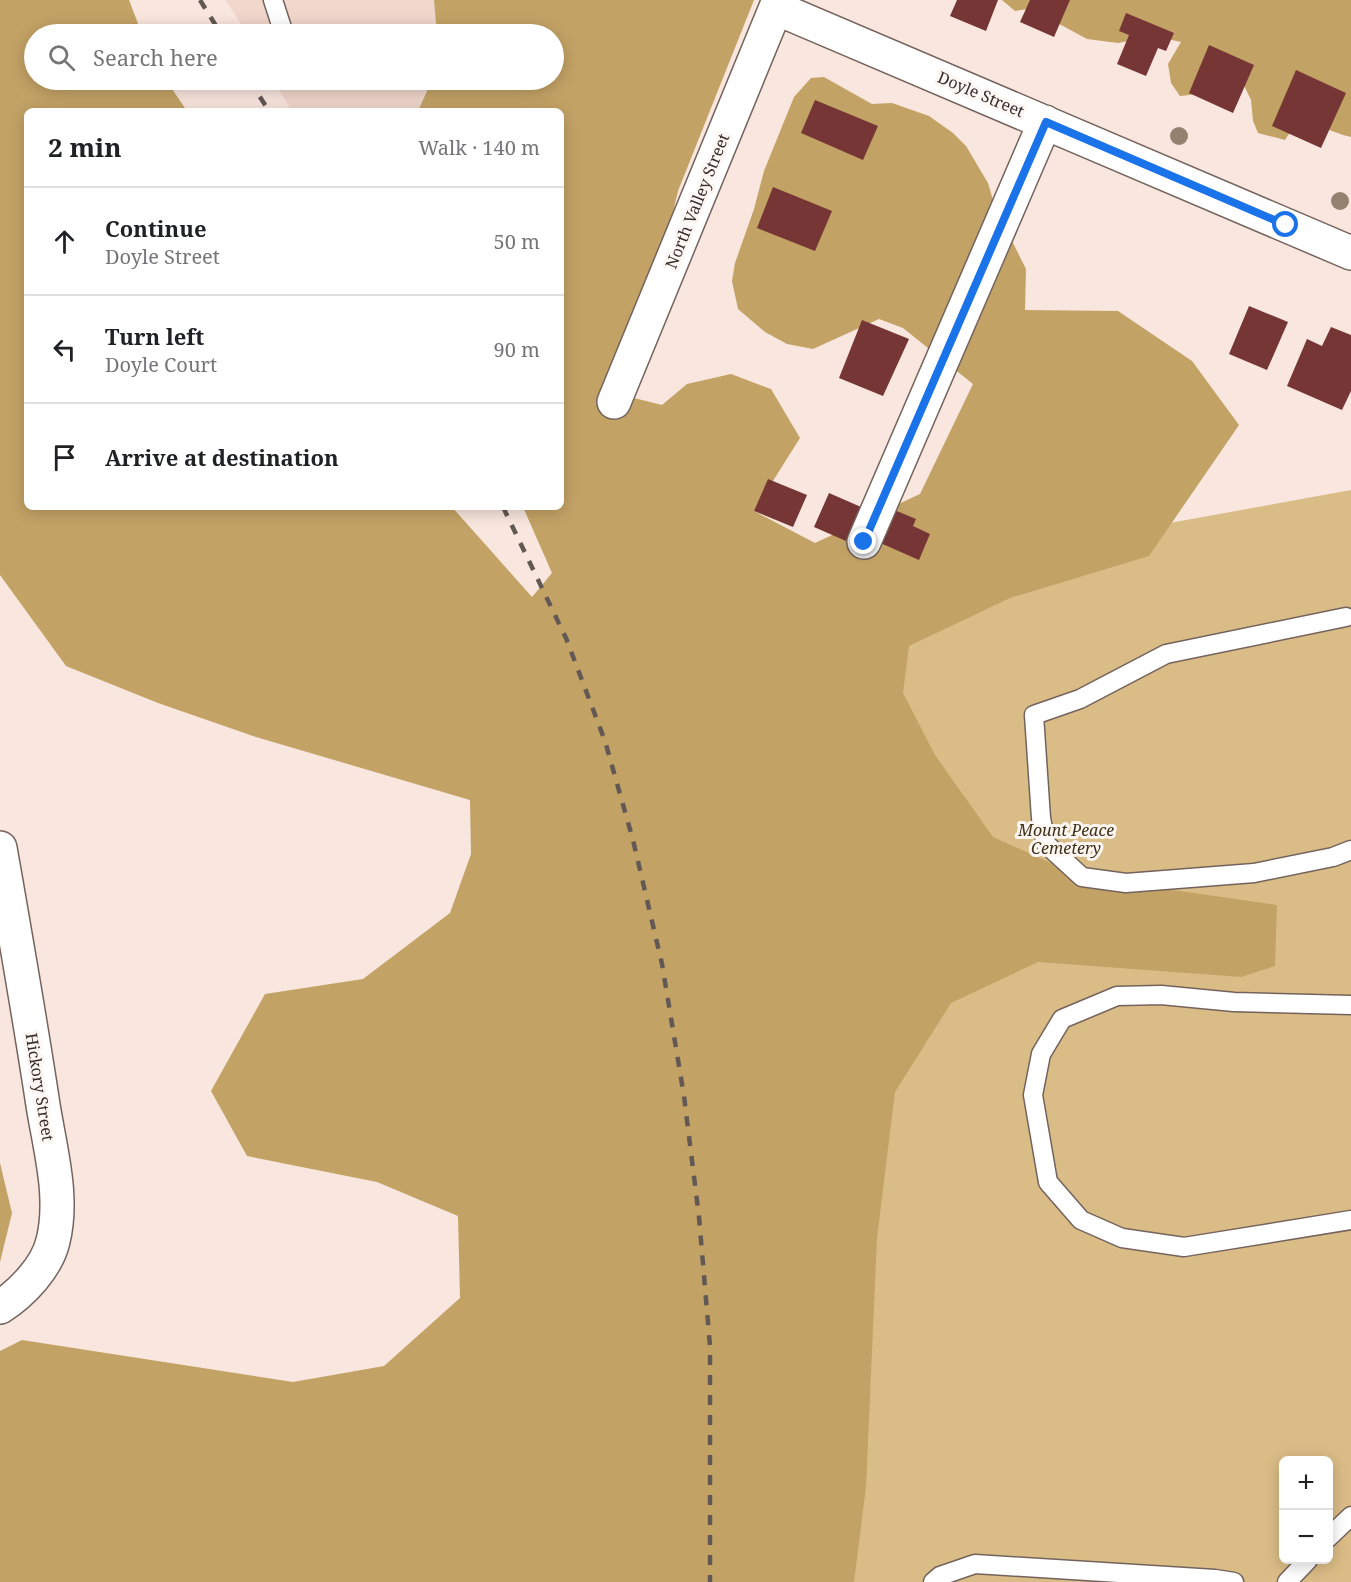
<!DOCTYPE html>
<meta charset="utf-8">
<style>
:root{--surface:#fff;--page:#f6f6f6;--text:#202124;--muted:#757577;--line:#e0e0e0}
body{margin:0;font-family:"Noto Serif",serif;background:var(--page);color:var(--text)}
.controls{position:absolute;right:18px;bottom:18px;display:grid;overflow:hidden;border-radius:9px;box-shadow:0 3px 15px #0003}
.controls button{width:54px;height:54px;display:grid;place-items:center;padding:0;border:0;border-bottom:2px solid var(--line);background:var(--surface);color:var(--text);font:30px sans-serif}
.stop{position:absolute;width:18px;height:18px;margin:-14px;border:4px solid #1a73e8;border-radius:50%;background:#fff}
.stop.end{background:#1a73e8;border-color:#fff;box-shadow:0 2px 6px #0008}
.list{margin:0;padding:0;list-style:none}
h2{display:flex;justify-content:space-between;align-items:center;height:78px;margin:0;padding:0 24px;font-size:26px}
h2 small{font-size:20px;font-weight:400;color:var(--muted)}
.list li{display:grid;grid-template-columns:39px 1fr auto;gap:18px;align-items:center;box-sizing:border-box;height:108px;padding:0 24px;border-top:2px solid var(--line)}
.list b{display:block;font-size:22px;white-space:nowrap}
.list p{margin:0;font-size:20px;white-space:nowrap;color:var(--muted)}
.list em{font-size:20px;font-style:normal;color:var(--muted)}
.icon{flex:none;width:33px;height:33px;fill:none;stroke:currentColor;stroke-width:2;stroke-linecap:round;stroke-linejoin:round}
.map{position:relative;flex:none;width:1351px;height:1582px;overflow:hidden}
.search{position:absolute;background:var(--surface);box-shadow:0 3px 15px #0003;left:24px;top:24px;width:540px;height:66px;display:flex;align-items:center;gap:15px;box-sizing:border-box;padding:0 21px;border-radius:33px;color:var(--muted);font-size:22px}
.panel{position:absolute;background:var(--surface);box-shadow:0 3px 15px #0003;left:24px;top:108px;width:540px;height:402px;border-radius:9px}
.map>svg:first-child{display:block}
</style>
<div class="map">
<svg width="1351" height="1582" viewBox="0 0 1351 1582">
<rect width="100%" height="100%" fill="#f9e6de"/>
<path fill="#f0d6cb" d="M226,0H521L542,34H247Z
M273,80H526L494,111H292Z"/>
<path fill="#dabc86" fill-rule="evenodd" d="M1351,490V1582H802L764,597ZM1284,1460H1328V1560H1284Z"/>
<path fill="#c3a265" d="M0,0H129L142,34H34V80H166L187,111H27V507H452L532,597L552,573L523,507H561V111H418L432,80H554V34H437L434,0H754L678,191L630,397L662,405L687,384L731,374L771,389L800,438L754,511L815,543L920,494L973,384L903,328L879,319L813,349L787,344L765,332L738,309L732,281L735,263L754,209L764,171L794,97L811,78L824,77L872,104L892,103L929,116L953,133L966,146L988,183L995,207L1026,269L1025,310L1118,311L1192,361L1239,425L1149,556L1010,598L909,646L903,693L935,755L993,837L1082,877L1277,905L1275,966L1241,977L1038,962L951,1003L895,1092L877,1238L866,1487L854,1582H0V1351L22,1340L293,1382L384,1366L460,1298L458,1216L377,1182L247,1156L211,1091L265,994L363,979L450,913L471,854L470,800L256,737L158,703L66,666L0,575Z
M1002,0H1351V137C1332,133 1319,123 1298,120L1285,140L1258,133L1253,121L1251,100L1240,77L1208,93L1180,96L1171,83L1168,64L1181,42L1154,36L1118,43L1087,39L1050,19L1034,8L1015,11Z
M0,1163L12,1213L0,1262Z"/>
<path fill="#753635" d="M957,0H998L986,31L950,16Z
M1030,0H1070L1054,37L1020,22Z
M1126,13L1174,33L1166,51L1158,48L1146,76L1117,64L1129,35L1119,31Z
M1209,45L1254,65L1233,113L1189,93Z
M1296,70L1346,93L1321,148L1272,126Z
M815,100L878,126L863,160L801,133Z
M773,187L832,211L815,251L757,228Z
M1249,306L1288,322L1267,370L1229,354Z
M862,320L909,339L883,396L839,378Z
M1331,327L1351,335V391L1342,410L1287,386L1307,339L1322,346Z
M768,479L807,495L793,527L754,511Z
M829,493L861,507L846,541L814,527Z
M892,509L916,519L913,526L930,534L919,560L878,542Z"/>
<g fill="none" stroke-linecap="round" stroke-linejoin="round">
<g stroke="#74635d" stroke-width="21">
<path id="lane" d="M273,0L284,34
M1346,617L1166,654L1080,699L1034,715L1041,818L1046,844L1082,877L1126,883L1254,873L1333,857L1351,850
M1351,1005L1234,1002L1161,995L1117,996L1062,1019L1041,1054L1033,1095L1048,1182L1081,1220L1122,1238L1184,1247L1351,1220
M1328,1538L1351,1516
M933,1582L940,1576L975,1564L1215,1579L1234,1582
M1287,1582L1308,1560"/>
</g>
<g stroke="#74635d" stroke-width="36">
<path id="street" d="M776,8L1351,253
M614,402L779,0
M864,542L1045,122
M0,848C15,934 30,1019 43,1105C50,1149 64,1197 53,1241C47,1267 22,1293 0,1307"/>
</g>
<use href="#lane" stroke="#fff" stroke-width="18"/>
<use href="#street" stroke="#fff" stroke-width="33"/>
<path stroke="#625854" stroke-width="4.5" stroke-dasharray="10 10" stroke-linecap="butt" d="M200,0L221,34
M249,80L269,111
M503,507L566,638L605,741L633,840L662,964L684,1096L699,1217L710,1346V1582"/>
</g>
<g fill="#92826f">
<circle cx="1179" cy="136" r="9"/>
<circle cx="1340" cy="201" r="9"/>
</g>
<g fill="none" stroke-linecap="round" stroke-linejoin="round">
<path stroke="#1a73e8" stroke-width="8" d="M864,542L1046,122L1286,225"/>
</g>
<g text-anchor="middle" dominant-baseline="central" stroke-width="6" stroke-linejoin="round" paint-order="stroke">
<g font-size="16" fill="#362e2c" stroke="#fdf6f3">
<text transform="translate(981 94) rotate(23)">Doyle Street</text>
<text transform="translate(697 201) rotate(-68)">North Valley Street</text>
<text transform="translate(40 1087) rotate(81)">Hickory Street</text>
</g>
<g font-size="16" font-style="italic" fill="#3e3014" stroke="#fdf6f3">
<text x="1066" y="830">Mount Peace<tspan x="1066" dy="18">Cemetery</tspan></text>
</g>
</g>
</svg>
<div class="controls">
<button>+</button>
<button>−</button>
</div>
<div class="stop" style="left:1286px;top:225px"></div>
<div class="stop end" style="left:864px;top:542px"></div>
<div class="search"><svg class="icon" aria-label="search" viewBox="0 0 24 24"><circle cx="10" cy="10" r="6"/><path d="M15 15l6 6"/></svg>Search here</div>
<section class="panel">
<h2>2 min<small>Walk · 140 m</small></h2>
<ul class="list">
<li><svg class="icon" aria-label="ahead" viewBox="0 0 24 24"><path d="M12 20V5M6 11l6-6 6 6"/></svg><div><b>Continue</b><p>Doyle Street</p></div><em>50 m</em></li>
<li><svg class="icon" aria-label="left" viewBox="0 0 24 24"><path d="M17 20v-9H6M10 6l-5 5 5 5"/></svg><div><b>Turn left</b><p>Doyle Court</p></div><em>90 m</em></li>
<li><svg class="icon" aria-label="arrive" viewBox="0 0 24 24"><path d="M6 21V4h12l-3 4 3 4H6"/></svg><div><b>Arrive at destination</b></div></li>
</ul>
</section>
</div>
